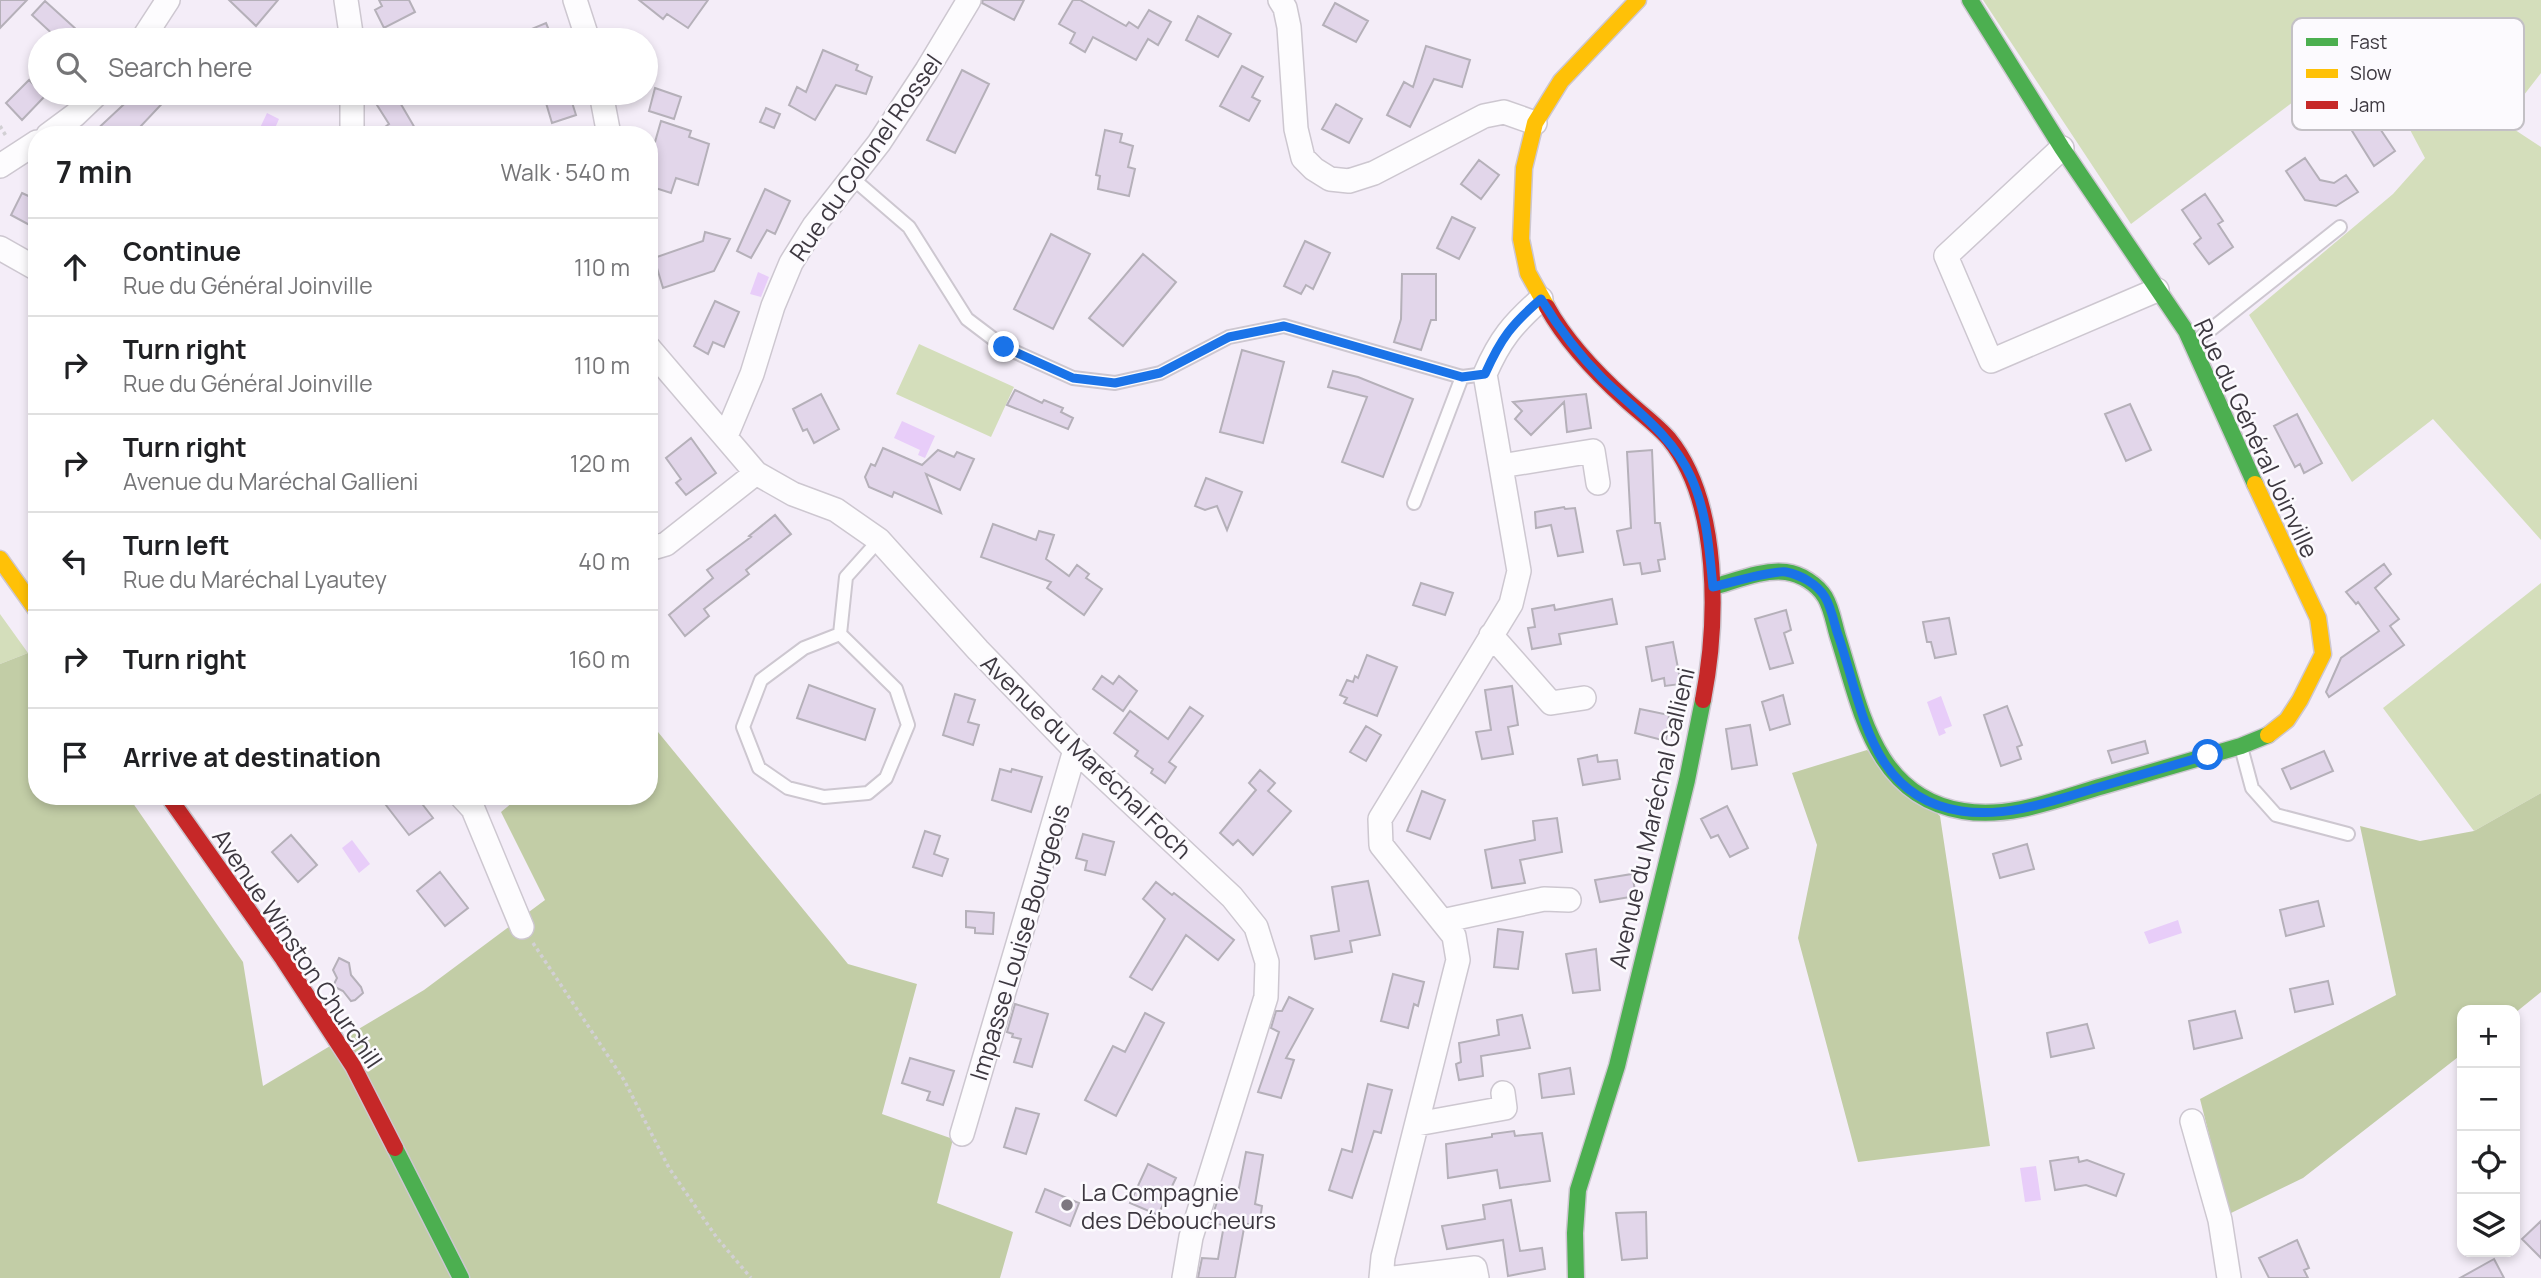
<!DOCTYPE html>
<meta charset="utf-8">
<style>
:root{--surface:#fff;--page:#f6f6f6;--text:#202124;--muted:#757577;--line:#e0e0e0}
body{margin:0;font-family:Manrope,sans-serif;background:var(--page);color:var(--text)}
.controls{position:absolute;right:21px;bottom:21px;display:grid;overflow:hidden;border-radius:14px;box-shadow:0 4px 10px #0003}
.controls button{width:63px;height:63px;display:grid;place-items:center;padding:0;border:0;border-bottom:2px solid var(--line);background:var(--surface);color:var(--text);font:35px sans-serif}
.stop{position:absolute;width:21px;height:21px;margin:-16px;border:5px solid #1a73e8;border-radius:50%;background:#fff}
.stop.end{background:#1a73e8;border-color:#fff;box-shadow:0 2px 7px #0008}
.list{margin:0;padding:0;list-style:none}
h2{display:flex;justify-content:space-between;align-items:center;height:91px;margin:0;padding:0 28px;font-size:30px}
h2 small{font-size:23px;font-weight:400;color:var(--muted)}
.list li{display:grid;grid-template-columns:46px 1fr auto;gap:21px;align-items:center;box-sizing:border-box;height:98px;padding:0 28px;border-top:2px solid var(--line)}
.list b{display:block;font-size:26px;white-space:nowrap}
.list p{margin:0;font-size:23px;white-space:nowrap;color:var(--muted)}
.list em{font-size:23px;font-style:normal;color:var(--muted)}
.icon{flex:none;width:38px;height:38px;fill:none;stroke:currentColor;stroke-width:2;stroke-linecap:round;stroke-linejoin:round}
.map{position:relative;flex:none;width:2541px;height:1278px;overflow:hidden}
.search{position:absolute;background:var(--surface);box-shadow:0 4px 10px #0003;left:28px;top:28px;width:630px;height:77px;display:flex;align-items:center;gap:18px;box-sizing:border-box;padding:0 24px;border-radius:38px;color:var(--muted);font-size:26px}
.panel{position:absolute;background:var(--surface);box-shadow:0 4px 10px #0003;left:28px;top:126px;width:630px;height:679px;border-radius:28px}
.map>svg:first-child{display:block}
</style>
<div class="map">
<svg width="2541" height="1278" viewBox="0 0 2541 1278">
<rect width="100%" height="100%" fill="#f4edf8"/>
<path fill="#d4debb" d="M1983,0H2541V73L2503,122L2541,147V540L2433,419L2352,482L2249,315L2393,194L2425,158L2366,47L2131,224Z
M919,344L1014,387L991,437L896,394Z
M2541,583V793L2474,831L2383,708Z
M0,614L28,653L0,664Z"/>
<path fill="#c2cda6" d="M28,653L37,666V796H128L243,962L263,1086L424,990L545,900L501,812L520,796H649V721L848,964L917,984L882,1114L953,1139L937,1203L1013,1232L1000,1278H0V664Z
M1867,750L1940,816L1990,1146L1858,1162L1798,938L1817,845L1792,773Z
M2541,793V992L2515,1013V1010H2462V1054L2303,1178L2229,1214L2200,1099L2396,995L2360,826L2420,841L2474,831Z"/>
<path fill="#e8cdf9" d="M267,113L279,119L272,135L258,132Z
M758,272L769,277L761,297L750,294Z
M902,421L935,436L925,458L918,455L920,450L894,438Z
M1941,696L1952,726L1944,729L1946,733L1939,736L1927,702Z
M352,840L370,864L359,873L342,848Z
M2178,920L2182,933L2149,944L2144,932Z
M2036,1166L2041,1200L2025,1202L2020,1168Z"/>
<path fill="#e2d6ea" stroke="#b5b0b9" stroke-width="2" d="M0,0H27L0,28Z
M229,0H278L256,26Z
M379,0H409L415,12L384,28L375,10L382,6Z
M639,0H708L688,28L667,14L663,19Z
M983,0H1024L1014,20L982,3Z
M1073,0H1080L1126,26L1129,22L1138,28L1149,10L1171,22L1158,45L1148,39L1136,60L1093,37L1085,52L1070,43L1075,33L1059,24Z
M45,1L88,40H59L32,15Z
M1335,3L1368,21L1356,42L1323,25Z
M1198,16L1231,34L1218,57L1186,40Z
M546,23L553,40H505Z
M1426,46L1470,60L1462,87L1434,79L1410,127L1387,115L1404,82L1413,87Z
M823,50L858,65L856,70L872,77L866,94L836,85L815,120L789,105L797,87L806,92Z
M1242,66L1263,77L1252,97L1260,101L1249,121L1220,106Z
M962,70L989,84L955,153L927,140Z
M29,80L45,96L22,120L6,103Z
M655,88L681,97L674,119L649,111Z
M136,93H172L140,127L147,135H91Z
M543,93H569L576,115L552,123Z
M395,94L419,135H374L389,124L377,105Z
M1336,104L1362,119L1349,143L1322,129Z
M2364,105L2395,151L2374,166L2344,118Z
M766,108L780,114L774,128L760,122Z
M661,121L691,131L689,137L709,144L698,185L676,178L671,193L649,186V163Z
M1105,130L1122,134L1120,142L1133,146L1128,167L1135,169L1129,196L1098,189L1100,176L1096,175Z
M2305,158L2320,180L2334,183L2346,175L2358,192L2336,206L2305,200L2286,171Z
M1479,160L1499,175L1481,199L1461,184Z
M765,189L790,201L775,234L767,230L751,258L737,251Z
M22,193L37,200V229L11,215Z
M2205,194L2223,221L2218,224L2233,247L2209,264L2194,244L2201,238L2182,210Z
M1452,217L1475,228L1459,259L1437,248Z
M705,232L730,239L714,271L663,288L654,258L703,241Z
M1051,234L1090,254L1053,329L1014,309Z
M1305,241L1330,253L1313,289L1306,285L1301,294L1284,286Z
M1143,254L1176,282L1123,346L1089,318Z
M1402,274H1436V320H1431L1421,350L1394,342L1401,319Z
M715,301L739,312L724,347L713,342L708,354L694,346Z
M1242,350L1284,362L1263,443L1220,432Z
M1333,371L1358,377L1413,399L1383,477L1342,462L1367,397L1328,387Z
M1015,390L1042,403L1044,400L1063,408L1061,412L1073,418L1068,429L1007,405Z
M821,394L839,429L814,443L807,429L803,431L793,409Z
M1586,394L1591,428L1567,432L1564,402L1531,435L1515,419L1522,411L1513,402Z
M2130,404L2151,450L2126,461L2105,414Z
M2297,414L2322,463L2304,473L2300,464L2295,467L2274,426Z
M691,438L716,473L686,495L676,483L681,479L666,458Z
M883,448L922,465L938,450L954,457L957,452L974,459L960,490L926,474L941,513L894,492L892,497L869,487L865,477L871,464L875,466Z
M1652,450L1655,523H1660L1665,559L1658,560L1660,571L1642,574L1640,563L1624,565L1617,531L1631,528L1627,452Z
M1206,478L1242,492L1227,530L1217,506L1205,510L1195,506Z
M1564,507L1565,509L1575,508L1583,552L1558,556L1551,525L1536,528L1535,512Z
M775,515L791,534L746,570L749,574L704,609L709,616L685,636L669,615L713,578L707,570L751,537L749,536Z
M993,524L1036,540L1039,531L1054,535L1046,559L1069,576L1077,565L1089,574L1086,578L1102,589L1084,615L1047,588L1051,582L981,557Z
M2384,564L2391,574L2375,588L2399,619L2390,626L2404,645L2329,697L2326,692L2341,658L2379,631L2358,602L2356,604L2346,592Z
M1421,583L1453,593L1445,615L1413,605Z
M1612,599L1617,624L1559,634L1561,644L1532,649L1528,628L1535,627L1532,609L1554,605L1555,610Z
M1786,610L1791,630L1784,633L1793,663L1770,669L1755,619Z
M1949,618L1956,654L1935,658L1931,642H1927L1923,622Z
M1673,642L1681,684L1665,686L1664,678L1652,681L1646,647Z
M1367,655L1397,667L1377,716L1344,703L1347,698L1340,695L1347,680L1353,682L1355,676L1358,678Z
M1102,676L1113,684L1119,676L1137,691L1123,711L1093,689Z
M809,685L875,709L865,740L797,718Z
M1512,686L1518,725L1508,727L1513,754L1482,759L1476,732L1491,730L1485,690Z
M955,694L975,700L968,722L979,725L973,745L943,735Z
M1783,695L1790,724L1770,730L1762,702Z
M2007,706L2022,745L2017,747L2021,759L2001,766L1984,715Z
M1190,707L1203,716L1169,762L1176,767L1165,783L1151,773L1153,769L1135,756L1138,751L1114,733L1130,711L1168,739Z
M1640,709L1669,715L1666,741L1635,733Z
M1750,725L1757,765L1732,769L1726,729Z
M1366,726L1381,735L1366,761L1350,752Z
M2145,741L2148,753L2112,763L2108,751Z
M2324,751L2333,771L2291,789L2282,769Z
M1597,755L1598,762L1617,760L1620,779L1583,785L1578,759Z
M1000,769L1011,772L1012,769L1042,777L1031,812L992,800Z
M1260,770L1275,783L1268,791L1291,811L1253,855L1238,840L1233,845L1220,833L1256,790L1249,783Z
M1422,791L1445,800L1430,839L1407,831Z
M379,796H416L433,818L409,835Z
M1727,806L1748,848L1730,857L1718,835L1711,838L1701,819Z
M1557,818L1562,852L1520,860L1525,883L1492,888L1485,850L1535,840L1533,821Z
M925,831L940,836L934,854L948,859L942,876L913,867Z
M1083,834L1114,842L1105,875L1085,870L1087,861L1076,858Z
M291,835L317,865L298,882L272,852Z
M2027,844L2034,869L2000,878L1993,854Z
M440,872L468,908L445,926L417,891Z
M1632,874L1636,896L1600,902L1595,880Z
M1368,881L1380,935L1350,941L1352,952L1315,959L1311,936L1339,931L1332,887Z
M1156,882L1172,895L1174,893L1234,940L1218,960L1186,935L1152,990L1130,977L1165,919L1143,899Z
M2318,901L2324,926L2286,936L2280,910Z
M966,911L994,913L993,934L975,933V928L966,927Z
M1498,929L1523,932L1518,969L1494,967Z
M1596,949L1600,990L1573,993L1566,954Z
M339,958L349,963L351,975L361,987L363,993L355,1000L351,1001L343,991L333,986L337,978L333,970Z
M1393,974L1424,982L1418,1006L1414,1004L1408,1028L1381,1021Z
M2328,981L2333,1004L2295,1012L2290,989Z
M1289,997L1313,1009L1286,1058L1294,1060L1281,1098L1258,1092L1279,1032L1271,1028L1276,1011H1282Z
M1015,1004L1048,1014L1032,1067L1014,1062L1021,1039L1012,1037L1013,1034L1007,1032Z
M2235,1011L2242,1038L2194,1049L2189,1021Z
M1145,1013L1164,1023L1116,1116L1085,1100L1113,1046L1125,1052Z
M1522,1015L1530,1048L1481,1056L1483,1076L1459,1080L1456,1064L1461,1062L1459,1043L1499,1035L1497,1020Z
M2087,1024L2094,1048L2051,1057L2047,1033Z
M910,1058L954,1071L943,1105L927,1100L930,1092L902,1083Z
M1570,1068L1574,1094L1542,1098L1539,1074Z
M1368,1084L1392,1090L1381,1133L1374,1131L1352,1198L1329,1190L1342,1149L1352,1152Z
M1016,1108L1039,1114L1026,1154L1004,1147Z
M1514,1131L1515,1136L1542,1133L1550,1181L1500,1188L1497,1170L1448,1178L1446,1144L1492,1137V1134Z
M1246,1152L1263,1155L1255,1204L1262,1206L1259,1227L1248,1224L1247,1229L1244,1228L1235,1278H1198L1202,1258L1218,1259L1224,1225L1210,1223L1219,1196L1237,1198Z
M2078,1157L2079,1162L2087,1160L2124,1174L2116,1196L2086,1185L2055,1190L2050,1161Z
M1148,1164L1176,1178L1158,1215L1130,1203Z
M1045,1189L1079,1203L1070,1226L1036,1212Z
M1511,1200L1520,1251L1542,1248L1545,1269L1508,1276L1503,1240L1447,1249L1442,1226L1485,1219L1483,1205Z
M1646,1212L1647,1258L1622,1260L1616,1213Z
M2541,1221V1258L2522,1239Z
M2297,1240L2309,1268L2304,1270L2308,1278H2269L2259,1258Z
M2494,1259L2504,1278H2460Z"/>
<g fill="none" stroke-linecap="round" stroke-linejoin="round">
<g stroke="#cdc7d0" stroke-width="16">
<path id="lane" d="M851,177L909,227L967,319L1004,347L1073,378L1115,383L1160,373L1229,337L1284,326L1462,377L1485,374
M2195,342L2340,227
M1414,503L1462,377
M840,634L804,648L761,680L743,727L759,768L788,788L824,797L868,793L886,778L908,725L896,689L840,634L846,577L879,540
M2241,747L2252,788L2276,815L2348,834"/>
</g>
<g stroke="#cdc7d0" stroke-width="26">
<path id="street" d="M346,0L352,40
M575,0L588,40
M1280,0L1285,8L1289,27L1296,129L1303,158L1314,169L1330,179L1349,181L1374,173L1484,116L1504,112L1535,123
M142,40L168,0
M352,93V135
M601,93L609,135
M48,135L75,115L98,93
M2062,148L1946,256L1991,361L2157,290
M0,166L37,142
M0,248L37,269
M649,348L756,473L793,494L836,510L879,540L978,650L1075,750L1232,897L1256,927L1267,962L1266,997L1191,1237L1184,1278
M726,436L752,374L773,306L791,263L814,226L879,143L927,70L969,0
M1501,466L1593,451L1598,483
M649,549L666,544L756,473
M1491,635L1551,703L1584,698
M461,796L473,809L522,927
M1442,921L1544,899L1569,900
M2192,1121L2220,1220L2229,1278
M1417,1124L1505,1108L1503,1093
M962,1134L1075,750
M1381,1278L1383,1257L1458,960L1454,936L1381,845L1380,819L1511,604L1519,571L1485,374C1500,339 1513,324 1541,299
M1394,1278L1475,1268L1477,1278"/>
</g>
<g stroke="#cdc7d0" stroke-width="19">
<path id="fast" d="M1970,0L2062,148L2186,331L2255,484
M1713,587C1735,581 1763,569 1786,572C1801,574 1817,584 1825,597C1832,609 1834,624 1838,637C1861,709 1874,797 1963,811C2010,819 2058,799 2103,786C2149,773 2195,759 2241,746L2268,735
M395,1148L461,1278
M1576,1278L1575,1233L1578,1190L1617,1066L1687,780L1703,700"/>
</g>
<g stroke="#cdc7d0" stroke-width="19">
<path id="slow" d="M1547,307L1528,273L1521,239L1524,168L1535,123L1561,81L1638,0
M2255,484L2318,618L2323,654L2300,700L2287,720L2268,735
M0,559L37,611"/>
</g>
<g stroke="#cdc7d0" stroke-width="19">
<path id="jam" d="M1547,307C1567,343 1596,373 1626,400C1639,412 1657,425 1669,439C1721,503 1718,623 1703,700
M168,796L283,959L353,1066L395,1148"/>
</g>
<path stroke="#d2d0d4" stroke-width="3.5" stroke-dasharray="3.5 3.5" stroke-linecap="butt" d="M0,126L6,136
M533,943L624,1080L669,1168L717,1238L751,1278"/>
<use href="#lane" stroke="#fdfcfe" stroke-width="12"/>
<use href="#street" stroke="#fdfcfe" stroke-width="23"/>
<use href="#fast" stroke="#4caf50" stroke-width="16"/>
<use href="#slow" stroke="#ffc107" stroke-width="16"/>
<use href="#jam" stroke="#c62828" stroke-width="16"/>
</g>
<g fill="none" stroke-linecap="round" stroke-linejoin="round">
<path stroke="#1a73e8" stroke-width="9" d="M1004,347L1073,378L1115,383L1160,373L1229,337L1284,326L1462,377L1485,374C1501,338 1512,324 1541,299C1558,327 1579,355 1603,379C1635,410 1672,435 1691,477C1707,512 1709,549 1713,587C1729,583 1772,570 1786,572C1801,575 1817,584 1825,597C1831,607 1834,622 1837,632C1863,705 1868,797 1961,811C2007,818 2053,801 2096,788C2134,777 2171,766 2208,755"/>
</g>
<circle fill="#7d7780" stroke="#fcfafe" stroke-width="2.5" cx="1067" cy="1205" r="7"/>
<g text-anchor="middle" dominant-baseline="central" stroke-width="5" stroke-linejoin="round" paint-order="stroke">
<g font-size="24" fill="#3d3840" stroke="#fcfafe">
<text transform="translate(865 157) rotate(-55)">Rue du Colonel Rossel</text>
<text transform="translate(2257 438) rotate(65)">Rue du Général Joinville</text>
<text transform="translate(1087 756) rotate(44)">Avenue du Maréchal Foch</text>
<text transform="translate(1651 818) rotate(-77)">Avenue du Maréchal Gallieni</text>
<text transform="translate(1019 942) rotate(-73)">Impasse Louise Bourgeois</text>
<text transform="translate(298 948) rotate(56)">Avenue Winston Churchill</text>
</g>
<g font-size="24" fill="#3d3840" stroke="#fcfafe" text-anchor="start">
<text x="1081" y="1191">La Compagnie<tspan x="1081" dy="28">des Déboucheurs</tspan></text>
</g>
</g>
<rect x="2292" y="18" width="232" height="112" rx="10" fill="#fcfafe" stroke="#c3c0c5" stroke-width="2"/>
<rect x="2306" y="38" width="32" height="8" fill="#4caf50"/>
<rect x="2306" y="69" width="32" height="9" fill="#ffc107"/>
<rect x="2306" y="101" width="32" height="8" fill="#c62828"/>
<g font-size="19" fill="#3d3840">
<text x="2350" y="49">Fast</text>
<text x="2350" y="80">Slow</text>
<text x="2350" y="112">Jam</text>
</g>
</svg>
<div class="controls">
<button>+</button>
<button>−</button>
<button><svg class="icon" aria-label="locate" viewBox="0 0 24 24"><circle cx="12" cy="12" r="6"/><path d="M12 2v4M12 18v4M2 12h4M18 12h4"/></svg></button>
<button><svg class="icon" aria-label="layers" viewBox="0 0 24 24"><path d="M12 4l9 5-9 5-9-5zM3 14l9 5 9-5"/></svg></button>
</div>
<div class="stop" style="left:2208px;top:755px"></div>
<div class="stop end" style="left:1004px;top:347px"></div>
<div class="search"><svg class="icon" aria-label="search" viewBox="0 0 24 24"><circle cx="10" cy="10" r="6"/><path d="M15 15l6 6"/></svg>Search here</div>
<section class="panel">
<h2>7 min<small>Walk · 540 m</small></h2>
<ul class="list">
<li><svg class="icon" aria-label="ahead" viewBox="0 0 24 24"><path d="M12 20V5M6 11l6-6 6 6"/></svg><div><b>Continue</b><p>Rue du Général Joinville</p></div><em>110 m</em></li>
<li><svg class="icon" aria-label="right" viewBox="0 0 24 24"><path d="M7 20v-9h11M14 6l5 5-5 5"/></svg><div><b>Turn right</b><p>Rue du Général Joinville</p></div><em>110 m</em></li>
<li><svg class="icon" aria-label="right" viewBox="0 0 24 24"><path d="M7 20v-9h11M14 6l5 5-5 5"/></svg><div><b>Turn right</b><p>Avenue du Maréchal Gallieni</p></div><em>120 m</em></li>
<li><svg class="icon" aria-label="left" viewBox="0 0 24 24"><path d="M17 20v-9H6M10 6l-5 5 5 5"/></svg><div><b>Turn left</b><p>Rue du Maréchal Lyautey</p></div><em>40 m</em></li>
<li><svg class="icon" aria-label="right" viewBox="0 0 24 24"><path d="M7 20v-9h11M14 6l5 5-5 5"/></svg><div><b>Turn right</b></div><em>160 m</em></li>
<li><svg class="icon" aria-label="arrive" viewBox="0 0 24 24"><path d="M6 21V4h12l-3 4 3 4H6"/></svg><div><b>Arrive at destination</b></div></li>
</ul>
</section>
</div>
